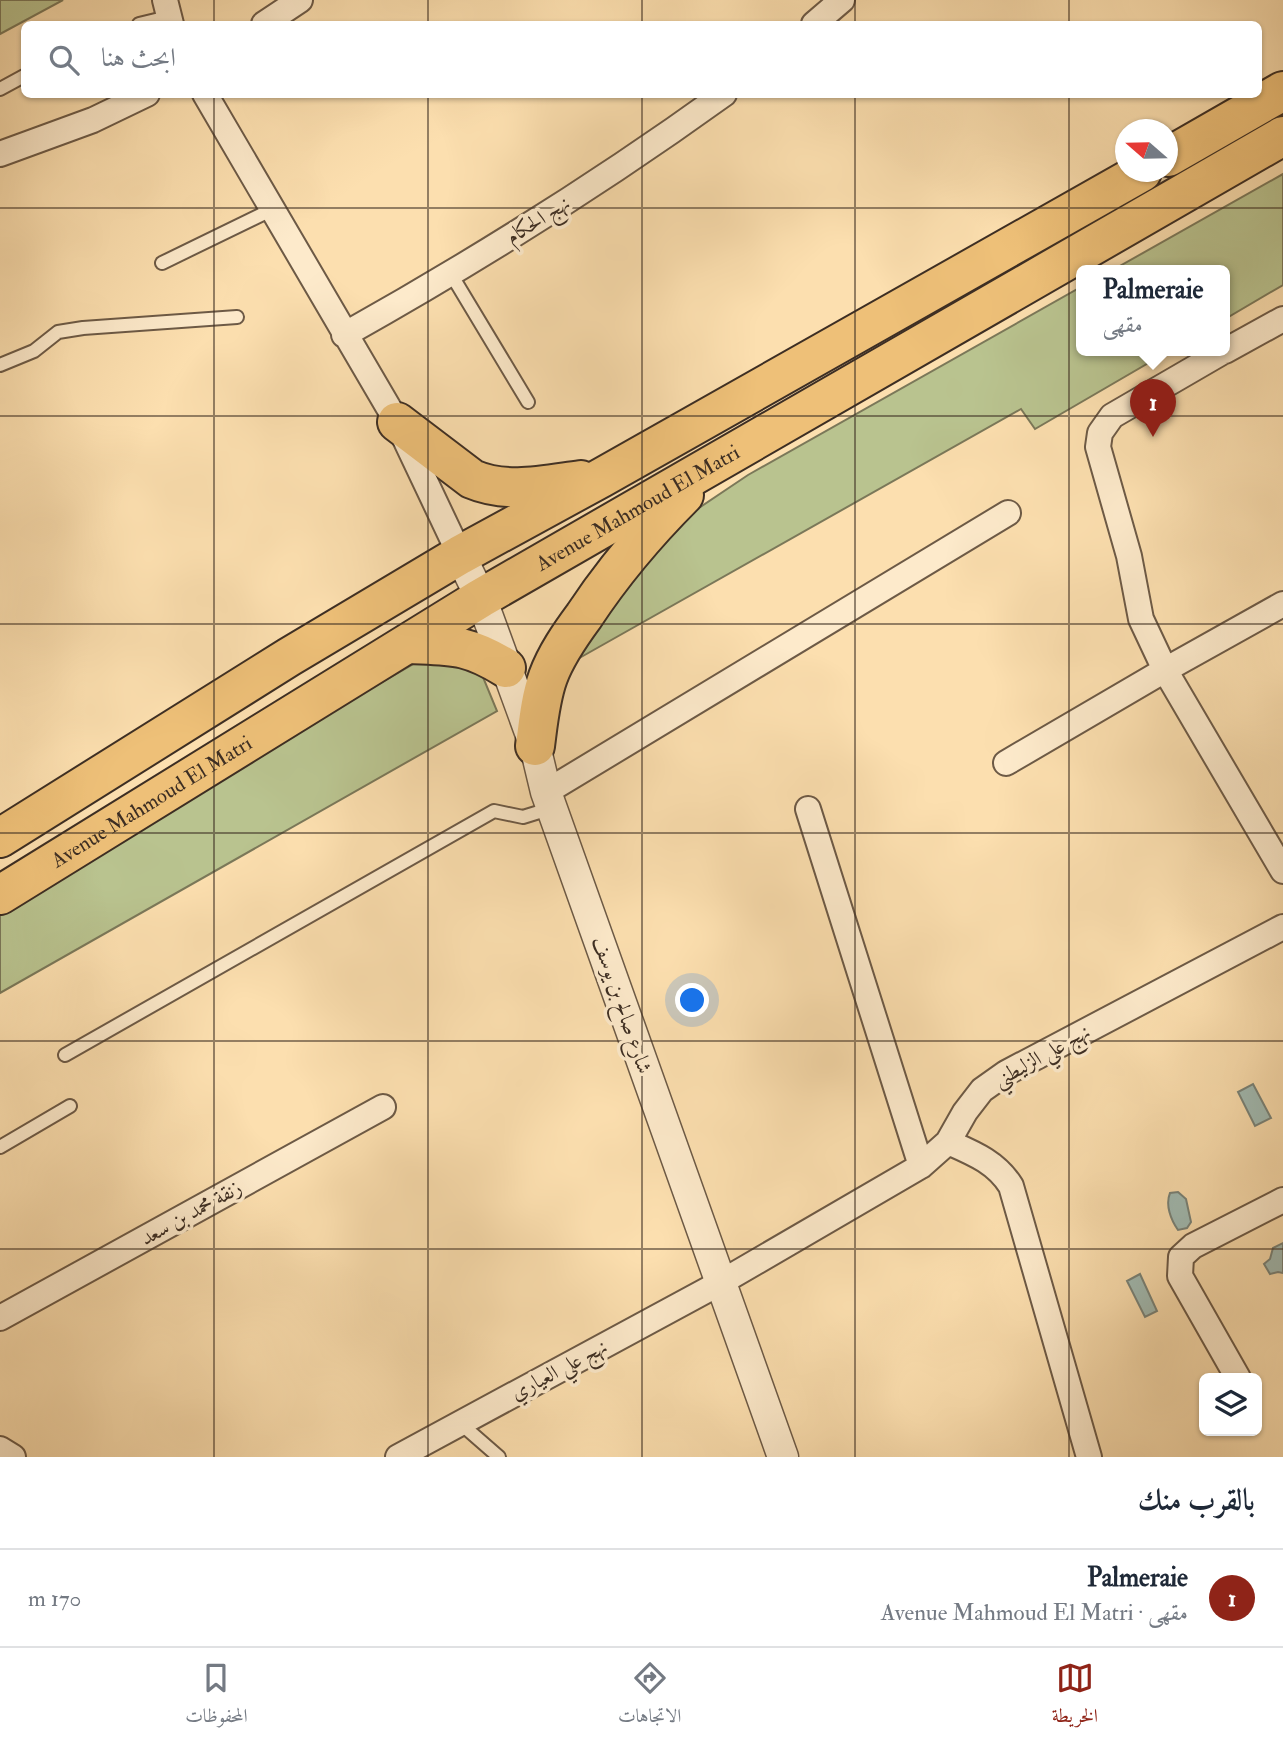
<!DOCTYPE html>
<html lang="ar">
<meta charset="utf-8">
<style>
:root{--surface:#fff;--page:#f2f2f3;--text:#1f2937;--muted:#747a83;--line:#e0e1e3;--accent:#8f2418}
body{margin:0;font-family:"IM FELL Double Pica",Amiri,serif;background:var(--page);color:var(--text);direction:rtl}
.controls{position:absolute;right:21px;bottom:21px;display:grid;overflow:hidden;border-radius:10px;box-shadow:0 2px 5px #0004}
.controls button{width:63px;height:63px;display:grid;place-items:center;padding:0;border:0;border-bottom:2px solid var(--line);background:var(--surface);color:var(--text);font:35px sans-serif}
.compass{position:absolute;left:1115px;top:119px;width:63px;height:63px;border-radius:50%;background:var(--surface);box-shadow:0 2px 5px #0004;rotate:290deg}
.you{position:absolute;left:693px;top:1001px;width:24px;height:24px;margin:-18px;border:5px solid #fff;border-radius:50%;background:#1a73e8;box-shadow:0 0 0 10px #1a73e833}
.badge{display:grid;place-items:center;width:46px;height:46px;border-radius:50%;background:var(--accent);color:#fff;font-size:23px;font-weight:700}
.pin{position:absolute;translate:-50% -58px;filter:drop-shadow(0 2px 4px #0008)}
.pin::after{content:'';position:absolute;top:37px;width:24px;height:21px;background:inherit;clip-path:polygon(0 0,100% 0,50% 100%)}
.popup{position:absolute;left:1076px;top:265px;width:154px;height:91px;box-sizing:border-box;display:grid;place-content:center;border-radius:10px;background:var(--surface);filter:drop-shadow(0 2px 5px #0005);font-size:23px;white-space:nowrap;color:var(--muted)}
.popup b{font-size:26px;color:var(--text)}
.popup::after{content:'';position:absolute;left:50%;top:100%;margin-left:-14px;border:14px solid transparent;border-top-color:var(--surface)}
.list{margin:0;padding:0;list-style:none}
h2{display:flex;justify-content:space-between;align-items:center;height:91px;margin:0;padding:0 28px;font-size:30px}
h2 small{font-size:23px;font-weight:400;color:var(--muted)}
.list li{display:grid;grid-template-columns:46px 1fr auto;gap:21px;align-items:center;box-sizing:border-box;height:98px;padding:0 28px;border-top:2px solid var(--line)}
.list b{display:block;font-size:26px;white-space:nowrap}
.list p{margin:0;font-size:23px;white-space:nowrap;color:var(--muted)}
.list em{font-size:23px;font-style:normal;color:var(--muted)}
.icon{flex:none;width:38px;height:38px;fill:none;stroke:currentColor;stroke-width:2;stroke-linecap:round;stroke-linejoin:round}
.map{position:relative;flex:none;width:1283px;height:1457px;overflow:hidden;direction:ltr}
.search{position:absolute;background:var(--surface);box-shadow:0 2px 5px #0004;left:21px;right:21px;top:21px;height:77px;display:flex;align-items:center;gap:18px;box-sizing:border-box;padding:0 24px;border-radius:10px;color:var(--muted);font-size:26px}
.sheet{height:189px;background:var(--surface)}
nav{display:flex;justify-content:space-around;align-items:center;box-sizing:border-box;height:98px;border-top:2px solid var(--line);background:var(--surface);font-size:19px;color:var(--muted)}
nav a{display:grid;justify-items:center;gap:4px}
nav .on{color:var(--accent)}
.map>svg:first-child{display:block}
</style>
<div class="map">
<svg width="1283" height="1457" viewBox="0 0 1283 1457">
<rect width="100%" height="100%" fill="#fcdfaf"/>
<filter id="stains"><feTurbulence type="fractalNoise" baseFrequency=".00286" numOctaves="4"/><feColorMatrix values="0 0 0 0 .2 0 0 0 0 .09 0 0 0 0 .02 0 0 0 .5 -.17"/></filter>
<radialGradient id="worn" r=".72"><stop offset=".6" stop-color="#630" stop-opacity="0"/><stop offset="1" stop-color="#630" stop-opacity=".3"/></radialGradient>
<path fill="#b9c38f" stroke="#7b7859" stroke-width="2" d="M0,0H63L0,34Z
M1283,174V285L1225,319V271H1111Z
M1081,287V351H1169L1035,429L1021,409L567,665L675,524L748,475Z
M417,662L478,665L497,711L0,993V903Z"/>
<path fill="#a1bbb3" stroke="#798379" stroke-width="2" d="M1253,1084L1271,1118L1255,1126L1238,1092Z
M1178,1192L1186,1199L1191,1222L1187,1228L1178,1230C1171,1220 1165,1205 1170,1193Z
M1283,1243V1273L1278,1272L1270,1274L1264,1264L1270,1259L1273,1248Z
M1140,1274L1157,1311L1145,1317L1127,1281Z"/>
<g fill="none" stroke-linecap="round" stroke-linejoin="round">
<g stroke="#6d5a46" stroke-width="16">
<path id="service" d="M139,24L168,17
M0,89L24,76
M162,263L273,209
M451,274L528,402
M0,365L34,351L58,332L83,328L237,317
M65,1055L494,811L523,817L552,808
M0,1147L70,1106
M460,1423L499,1457"/>
</g>
<g stroke="#6d5a46" stroke-width="28">
<path id="minor" d="M165,0L171,24
M264,24L300,0
M814,24L842,0
M205,94L397,422L460,555
M0,154L93,120L147,94
M344,335C476,261 602,182 724,94
M1224,351L1112,416L1100,433L1098,447L1129,556L1141,619L1165,670L1283,871
M1225,351L1283,319
M1006,763L1165,670L1283,604
M546,792L1008,513
M808,809L921,1166
M948,1142C973,1153 996,1162 1011,1186L1089,1457
M0,1318L383,1107
M1238,1378L1180,1276L1181,1257L1193,1246L1283,1200
M0,1449L13,1457
M398,1457L720,1283L921,1166L948,1142L965,1112L982,1090L1006,1073L1283,927"/>
</g>
<g stroke="#6d5a46" stroke-width="33">
<path id="tertiary" d="M460,555L481,598L535,746L546,792L783,1457"/>
</g>
<g stroke="#3d2e23" stroke-width="42">
<g id="trunk">
<path d="M1168,157L1283,91"/>
<path d="M397,422L472,479C507,494 544,485 581,480"/>
<path d="M409,644C453,646 467,644 506,668"/>
<path d="M535,746C538,723 540,699 548,677C556,655 570,635 584,616C613,572 647,532 684,495"/>
<path d="M0,838L289,657L460,555L601,478L1142,172"/>
<path id="s1" d="M0,895L481,598L1283,136"/>
</g>
</g>
<use href="#service" stroke="#fdeacb" stroke-width="12"/>
<use href="#minor" stroke="#fdeacb" stroke-width="24"/>
<use href="#tertiary" stroke="#fdeacb" stroke-width="30"/>
<use href="#trunk" stroke="#eec078" stroke-width="38"/>
</g>
<path fill="none" stroke="#3d2e23" stroke-width="2" stroke-opacity="0.55" d="M214,0V24M428,0V24M642,0V24M855,0V24M1069,0V24M214,94V1457M428,94V1457M642,94V1457M855,94V1457M1069,94V1457M0,208H1283M0,416H1283M0,624H1283M0,833H1283M0,1041H1283M0,1249H1283"/>
<g text-anchor="middle" dominant-baseline="central" stroke-width="7" stroke-linejoin="round" paint-order="stroke">
<g font-size="21" fill="#3d2e23" stroke="#fdeacb">
<text transform="translate(538 220) rotate(-32)">نهج الحكام</text>
<text stroke="none"><textPath href="#s1" startOffset="746">Avenue Mahmoud El Matri</textPath></text>
<text stroke="none"><textPath href="#s1" startOffset="178">Avenue Mahmoud El Matri</textPath></text>
<text transform="translate(622 1005) rotate(71)">شارع صالح بن يوسف</text>
<text transform="translate(1042 1056) rotate(-29)">نهج علي الزليطني</text>
<text transform="translate(191 1213) rotate(-29)">زنقة محمد بن سعد</text>
<text transform="translate(559 1370) rotate(-28)">نهج علي العياري</text>
</g>
</g>
<rect width="100%" height="100%" filter="url(#stains)"/>
<rect width="100%" height="100%" fill="url(#worn)"/>
</svg>
<div class="controls">
<button><svg class="icon" aria-label="layers" viewBox="0 0 24 24"><path d="M12 4l9 5-9 5-9-5zM3 14l9 5 9-5"/></svg></button>
</div>
<svg class="compass" viewBox="-18 -18 36 36"><path d="M0-13l5 13h-10z" fill="#e53935"/><path d="M0 13l5-13h-10z" fill="#747a83"/></svg>
<div class="you"></div>
<div class="pin badge" style="left:1153px;top:437px">1</div>
<div class="popup"><b>Palmeraie</b>مقهى</div>
<div class="search"><svg class="icon" aria-label="search" viewBox="0 0 24 24"><circle cx="10" cy="10" r="6"/><path d="M15 15l6 6"/></svg>ابحث هنا</div>
</div>
<section class="sheet">
<h2>بالقرب منك<small></small></h2>
<ul class="list">
<li><span class="badge">1</span><div><b>Palmeraie</b><p>مقهى · Avenue Mahmoud El Matri</p></div><em>170 m</em></li>
</ul>
</section>
<nav>
<a class="on"><svg class="icon" aria-label="map" viewBox="0 0 24 24"><path d="M3 6l6-2 6 2 6-2v14l-6 2-6-2-6 2zM9 4v14M15 6v14"/></svg>الخريطة</a>
<a><svg class="icon" aria-label="directions" viewBox="0 0 24 24"><path d="M12 3l9 9-9 9-9-9zM9 14v-3h6M13 9l2 2-2 2"/></svg>الاتجاهات</a>
<a><svg class="icon" aria-label="saved" viewBox="0 0 24 24"><path d="M7 4h10v16l-5-4-5 4z"/></svg>المحفوظات</a>
</nav>
